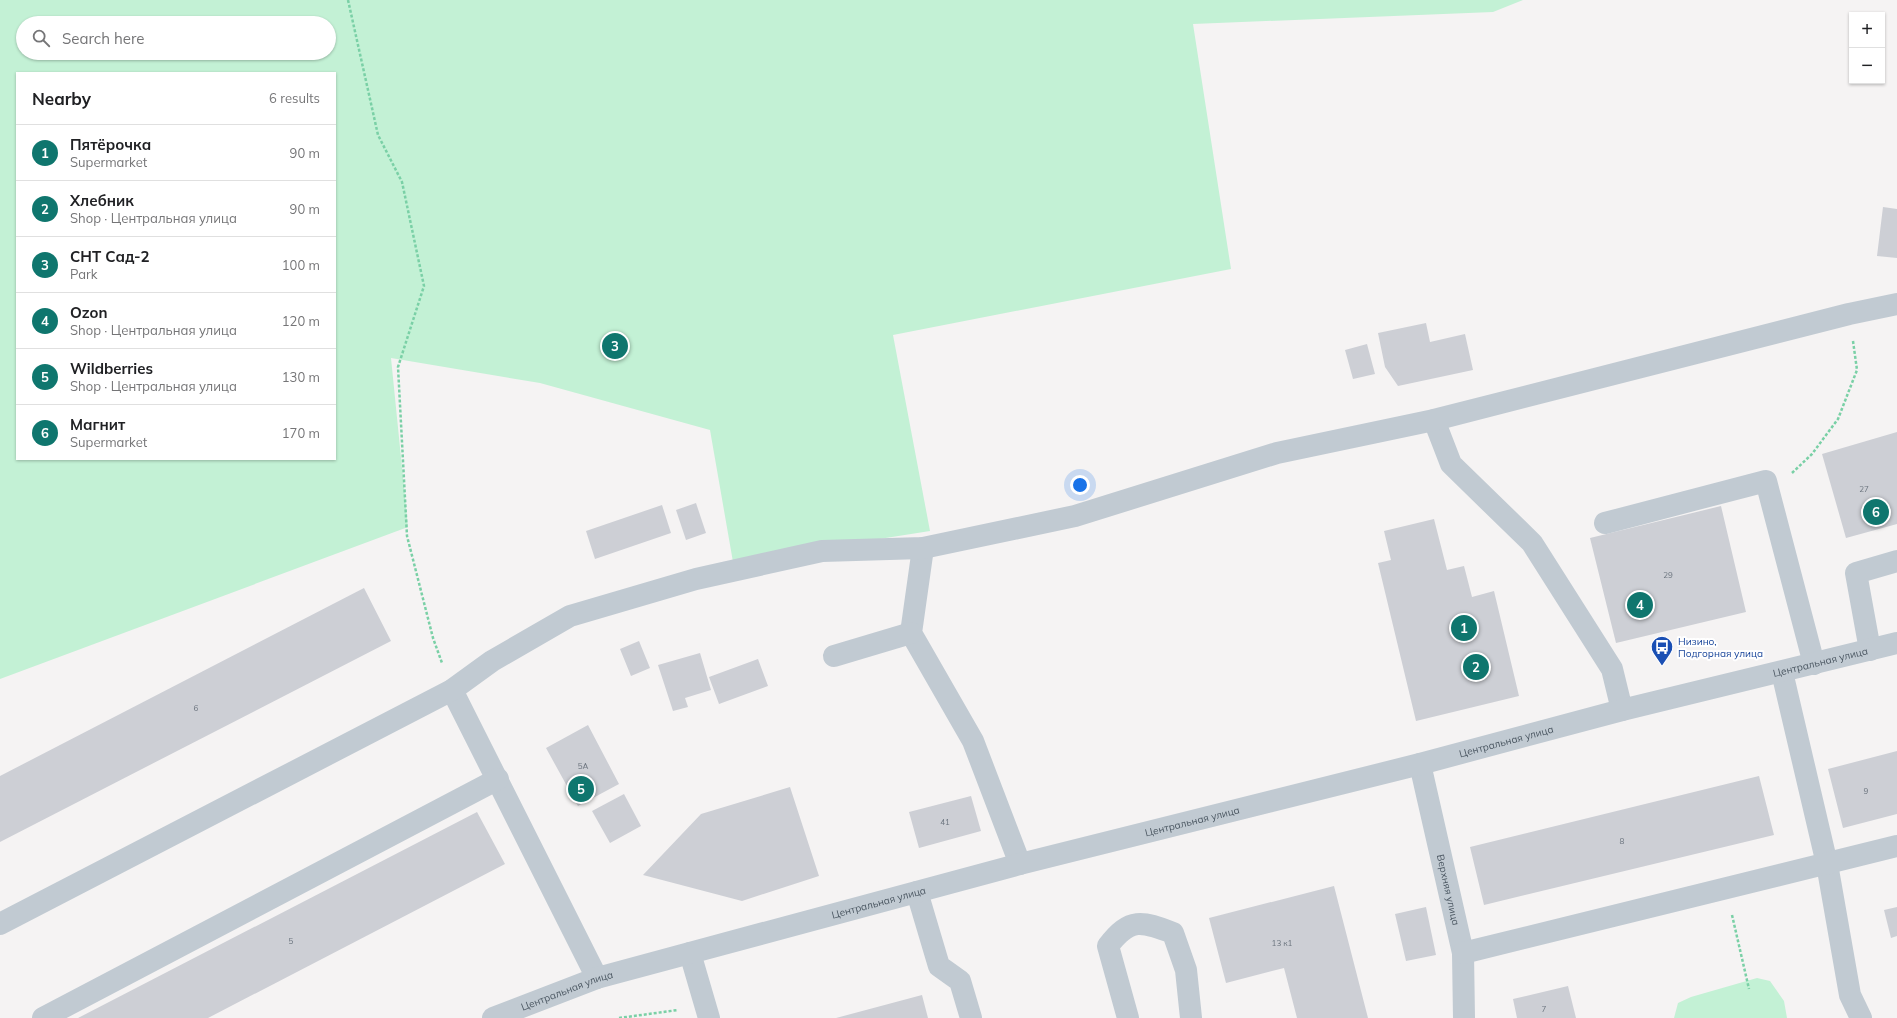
<!DOCTYPE html>
<meta charset="utf-8">
<style>
:root{--surface:#fff;--page:#f2f2f2;--text:#202124;--muted:#757577;--line:#e0e0e0;--accent:#0f766e}
body{margin:0;font-family:Mulish,sans-serif;background:var(--page);color:var(--text)}
.controls{position:absolute;right:12px;top:12px;display:grid;overflow:hidden;border-radius:0px;box-shadow:0 1px 3px #0004}
.controls button{width:36px;height:36px;display:grid;place-items:center;padding:0;border:0;border-bottom:1px solid var(--line);background:var(--surface);color:var(--text);font:20px sans-serif}
.you{position:absolute;left:1080px;top:485px;width:14px;height:14px;margin:-10px;border:3px solid #fff;border-radius:50%;background:#1a73e8;box-shadow:0 0 0 6px #1a73e833}
.badge{display:grid;place-items:center;width:26px;height:26px;border-radius:50%;background:var(--accent);color:#fff;font-size:13px;font-weight:700}
.pin{position:absolute;translate:-50% -50%;border:2px solid #fff;box-shadow:0 1px 4px #0006}
.list{margin:0;padding:0;list-style:none}
h2{display:flex;justify-content:space-between;align-items:center;height:52px;margin:0;padding:0 16px;font-size:17px}
h2 small{font-size:13px;font-weight:400;color:var(--muted)}
.list li{display:grid;grid-template-columns:26px 1fr auto;gap:12px;align-items:center;box-sizing:border-box;height:56px;padding:0 16px;border-top:1px solid var(--line)}
.list b{display:block;font-size:15px;white-space:nowrap}
.list p{margin:0;font-size:13px;white-space:nowrap;color:var(--muted)}
.list em{font-size:13px;font-style:normal;color:var(--muted)}
.icon{flex:none;width:22px;height:22px;fill:none;stroke:currentColor;stroke-width:2;stroke-linecap:round;stroke-linejoin:round}
.map{position:relative;flex:none;width:1897px;height:1018px;overflow:hidden}
.search{position:absolute;background:var(--surface);box-shadow:0 1px 3px #0004;left:16px;top:16px;width:320px;height:44px;display:flex;align-items:center;gap:10px;box-sizing:border-box;padding:0 14px;border-radius:22px;color:var(--muted);font-size:15px}
.panel{position:absolute;background:var(--surface);box-shadow:0 1px 3px #0004;left:16px;top:72px;width:320px;height:388px;border-radius:0px}
.map>svg:first-child{display:block}
</style>
<div class="map">
<svg width="1897" height="1018" viewBox="0 0 1897 1018">
<rect width="100%" height="100%" fill="#f5f3f3"/>
<path fill="#c3f1d5" fill-rule="evenodd" d="M0,0H1523L1493,12L1193,24L1231,269L893,335L930,531L733,562L710,430L540,383L391,358L408,527L0,679ZM23,23H329V53H23ZM17,73H335V459H17Z
M1757,978L1770,981L1784,1001L1787,1018H1674L1678,1003L1691,997Z"/>
<path fill="#cdcfd5" d="M1883,207L1897,209V258L1877,256Z
M1426,323L1430,342L1465,334L1473,370L1398,386L1385,367L1378,333Z
M1367,344L1375,374L1353,379L1345,350Z
M1897,432V524L1846,538L1822,454Z
M696,503L706,533L686,540L676,510Z
M662,505L671,533L595,559L586,531Z
M1721,506L1746,612L1616,643L1590,538Z
M1434,519L1447,570L1464,566L1472,597L1494,591L1519,696L1416,721L1378,563L1391,560L1384,531Z
M364,588L391,641L0,842V776Z
M639,641L650,668L631,676L620,649Z
M700,653L711,690L685,698L688,707L673,711L658,665Z
M758,659L768,686L719,704L709,677Z
M588,725L619,784L578,806L546,748Z
M1897,751V814L1843,828L1828,769Z
M1759,776L1774,835L1484,905L1470,847Z
M790,787L819,876L742,901L643,875L701,814Z
M624,794L641,826L610,843L592,811Z
M971,796L981,831L919,848L909,812Z
M477,812L505,864L208,1018H78Z
M1334,886L1368,1018H1297L1284,968L1226,983L1209,918Z
M1426,907L1436,955L1406,961L1395,914Z
M1897,907V936L1891,938L1884,910Z
M1568,986L1576,1018H1517L1513,999Z
M922,995L928,1018H836Z"/>
<g fill="none" stroke-linecap="round" stroke-linejoin="round">
<path stroke="#7ad0a6" stroke-width="2.5" stroke-dasharray="3 2" stroke-linecap="butt" d="M348,0L378,135L402,182L424,286L398,367L407,536L433,638L442,663
M1792,473L1812,454L1838,419L1857,370L1853,341
M1732,915L1749,989
M619,1018L678,1010"/>
<g stroke="#c1cad2" stroke-width="22">
<path d="M1434,420L1451,464L1532,543L1612,669L1622,710"/>
<path d="M1605,523L1766,481L1814,664"/>
<path d="M923,548L911,633L973,741L1020,864"/>
<path d="M1870,650L1856,573L1897,561"/>
<path d="M834,656L911,633"/>
<path d="M1782,672L1827,864L1850,995L1861,1018"/>
<path d="M452,690L597,978"/>
<path id="s1" d="M1420,764L1463,953L1464,1018"/>
<path d="M917,892L939,966L960,981L971,1018"/>
<path d="M0,924L452,690L492,661L570,616L696,579L822,551L923,548L1075,516L1277,453L1434,420L1849,314L1897,304"/>
<path d="M690,953L709,1018"/>
<path d="M1463,953L1897,846"/>
<path d="M43,1018L498,779"/>
<path id="s2" d="M493,1018L597,978L1020,864L1420,764L1622,710L1897,643"/>
<path d="M1128,1018L1108,946C1130,917 1142,921 1173,933L1186,970L1191,1018"/>
</g>
</g>
<defs>
<g id="bus-pin" transform="scale(1.15)"><path d="M0 17L-7.5 6A9.5 9.5 0 1 1 7.5 6Z" fill="#1a4fb4" stroke="#fff"/><path d="M-5-6H5V4H4V6H2V4H-2V6H-4V4H-5ZM-3.5-4V0h7V-4ZM-3.5 1.2v1.5H-2V1.2ZM2 1.2v1.5H3.5V1.2Z" fill="#fff"/></g>
</defs>
<g fill-rule="evenodd">
<use href="#bus-pin" x="1662" y="647"/>
</g>
<g text-anchor="middle" dominant-baseline="central" stroke-width="4" stroke-linejoin="round" paint-order="stroke">
<g font-size="8" fill="#6b747e">
<text x="1864" y="489">27</text>
<text x="1668" y="575">29</text>
<text x="196" y="708">6</text>
<text x="583" y="766">5А</text>
<text x="1866" y="791">9</text>
<text x="945" y="822">41</text>
<text x="1622" y="841">8</text>
<text x="291" y="941">5</text>
<text x="1282" y="943">13 к1</text>
<text x="1544" y="1009">7</text>
</g>
<g font-size="10" fill="#164399" stroke="#fff" text-anchor="start">
<text x="1678" y="641">Низино,<tspan x="1678" dy="12">Подгорная улица</tspan></text>
</g>
<g font-size="10" fill="#4a5661" stroke="#fff">
<text stroke="none"><textPath href="#s2" startOffset="1375">Центральная улица</textPath></text>
<text stroke="none"><textPath href="#s2" startOffset="1051">Центральная улица</textPath></text>
<text stroke="none"><textPath href="#s2" startOffset="727">Центральная улица</textPath></text>
<text stroke="none"><textPath href="#s1" startOffset="129">Верхняя улица</textPath></text>
<text stroke="none"><textPath href="#s2" startOffset="403">Центральная улица</textPath></text>
<text stroke="none"><textPath href="#s2" startOffset="79">Центральная улица</textPath></text>
</g>
</g>
</svg>
<div class="controls">
<button>+</button>
<button>−</button>
</div>
<div class="you"></div>
<div class="pin badge" style="left:1464px;top:628px">1</div>
<div class="pin badge" style="left:1476px;top:667px">2</div>
<div class="pin badge" style="left:615px;top:346px">3</div>
<div class="pin badge" style="left:1640px;top:605px">4</div>
<div class="pin badge" style="left:581px;top:789px">5</div>
<div class="pin badge" style="left:1876px;top:512px">6</div>
<div class="search"><svg class="icon" aria-label="search" viewBox="0 0 24 24"><circle cx="10" cy="10" r="6"/><path d="M15 15l6 6"/></svg>Search here</div>
<section class="panel">
<h2>Nearby<small>6 results</small></h2>
<ul class="list">
<li><span class="badge">1</span><div><b>Пятёрочка</b><p>Supermarket</p></div><em>90 m</em></li>
<li><span class="badge">2</span><div><b>Хлебник</b><p>Shop · Центральная улица</p></div><em>90 m</em></li>
<li><span class="badge">3</span><div><b>СНТ Сад-2</b><p>Park</p></div><em>100 m</em></li>
<li><span class="badge">4</span><div><b>Ozon</b><p>Shop · Центральная улица</p></div><em>120 m</em></li>
<li><span class="badge">5</span><div><b>Wildberries</b><p>Shop · Центральная улица</p></div><em>130 m</em></li>
<li><span class="badge">6</span><div><b>Магнит</b><p>Supermarket</p></div><em>170 m</em></li>
</ul>
</section>
</div>
